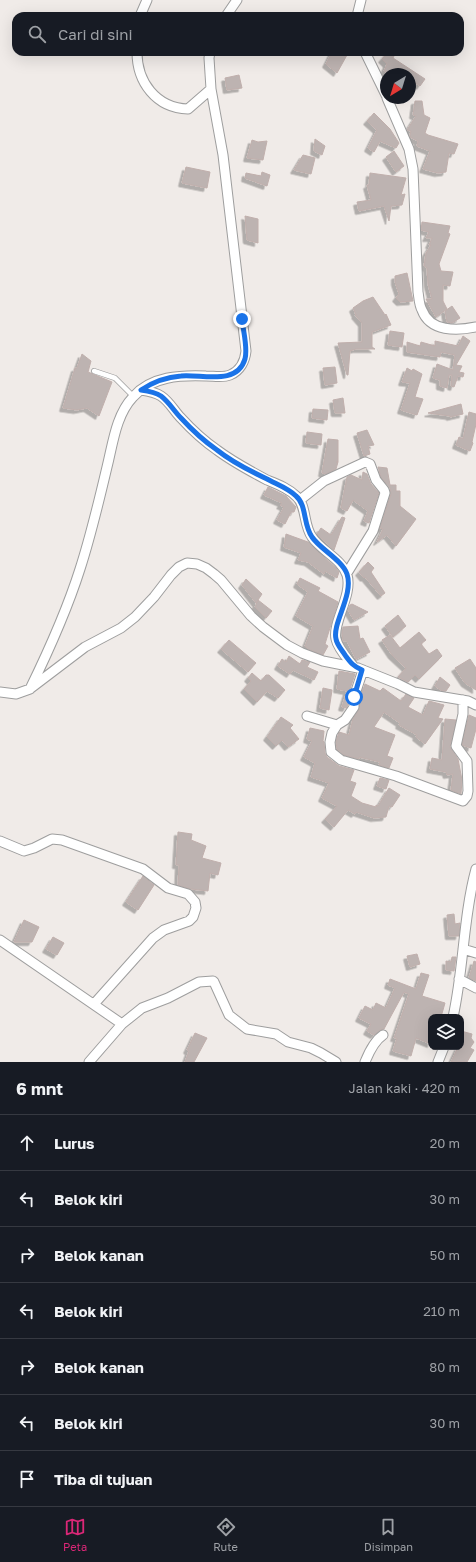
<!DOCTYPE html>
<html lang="id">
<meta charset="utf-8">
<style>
:root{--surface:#171b24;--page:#20242c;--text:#f1f3f6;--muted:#9ea1a6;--line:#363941;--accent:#db2777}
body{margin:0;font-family:"Golos Text",sans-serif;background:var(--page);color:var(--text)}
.controls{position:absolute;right:12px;bottom:12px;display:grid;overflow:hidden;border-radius:8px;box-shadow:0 4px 16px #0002}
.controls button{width:36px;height:36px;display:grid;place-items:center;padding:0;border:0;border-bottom:1px solid var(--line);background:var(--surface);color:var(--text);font:20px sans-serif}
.compass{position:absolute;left:380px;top:68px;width:36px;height:36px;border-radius:50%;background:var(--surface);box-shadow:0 4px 16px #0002;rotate:218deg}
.stop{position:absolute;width:12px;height:12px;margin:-9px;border:3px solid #1a73e8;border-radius:50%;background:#fff}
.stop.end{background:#1a73e8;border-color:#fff;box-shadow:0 1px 4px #0008}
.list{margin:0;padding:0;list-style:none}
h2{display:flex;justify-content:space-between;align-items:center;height:52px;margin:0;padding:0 16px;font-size:17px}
h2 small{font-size:13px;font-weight:400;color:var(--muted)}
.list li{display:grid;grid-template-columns:26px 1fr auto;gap:12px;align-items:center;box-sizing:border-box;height:56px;padding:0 16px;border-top:1px solid var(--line)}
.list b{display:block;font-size:15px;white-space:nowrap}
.list em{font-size:13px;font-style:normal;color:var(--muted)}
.icon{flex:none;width:22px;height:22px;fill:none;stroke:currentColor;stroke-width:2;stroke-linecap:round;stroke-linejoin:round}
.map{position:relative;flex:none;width:476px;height:1062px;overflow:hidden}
.search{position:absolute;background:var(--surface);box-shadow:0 4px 16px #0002;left:12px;right:12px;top:12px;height:44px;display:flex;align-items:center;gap:10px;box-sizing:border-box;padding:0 14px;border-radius:12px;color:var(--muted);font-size:15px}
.sheet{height:444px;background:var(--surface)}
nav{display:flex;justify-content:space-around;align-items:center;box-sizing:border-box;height:56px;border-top:1px solid var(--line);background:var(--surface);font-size:11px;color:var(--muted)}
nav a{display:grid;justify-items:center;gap:2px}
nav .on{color:var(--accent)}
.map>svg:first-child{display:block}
</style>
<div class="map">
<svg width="476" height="1062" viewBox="0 0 476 1062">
<defs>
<filter id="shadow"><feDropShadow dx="-3.5" dy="3.5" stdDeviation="0" flood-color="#0004"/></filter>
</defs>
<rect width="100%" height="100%" fill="#f0ebe8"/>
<path fill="#bdb3b1" stroke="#c0afac" filter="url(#shadow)" d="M332,52H342L347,55L337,73L326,64Z
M388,52H396L393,58L425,79L420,86L410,79V74H389L384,71L387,64L382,59Z
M239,75L242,88L227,90L225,78Z
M415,101H422L424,115L430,118L425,133L428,135L458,144L454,154L449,153L446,172L438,173L423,169L430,151L417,146L418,141L410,137V135L411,131L407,130L416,116L413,115Z
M374,113L390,129L399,143L396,148L380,141L374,152L368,148L377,130L367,121Z
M315,139L325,146L322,155L314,151Z
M252,140L258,142L267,141L263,160L247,158Z
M394,151L404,166L396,172L386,157Z
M303,155L315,158L311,174L294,170Z
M186,167L210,172L207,188L182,183Z
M262,172L270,175L267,186L245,178L246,173L261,176Z
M370,173L406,178L401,195L405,194L402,205L391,206L389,221L384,206L359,211L357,202L371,200L367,185H369Z
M245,216L258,219V243L247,240Z
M422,222L450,226L448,233L450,234L439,264L441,271L453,272L450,286L443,285V301L447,309L436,317L426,299H432L428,284L427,268L424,266L426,253L431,245H429L432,238H426L429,232L421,230Z
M407,273L413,301L400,302L396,298L399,294L395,282V276Z
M373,297L385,315L386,314L391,325L372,332V347L375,349H356L350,351L348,375H347L338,343L362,342V323L355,315H356L353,308L363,301Z
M452,306L460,318L452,323L447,322L445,311Z
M390,331L404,333L402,347L388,345Z
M463,336L470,341L456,365L462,366L459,372L464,373L463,377L458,376L454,387L451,386L452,375H449L447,388L440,386V380L433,378L437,364L453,370L455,355L441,352L440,357L407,352V342L420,346L421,342L435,346V341L458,346Z
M82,354L91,361L88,372L112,382L99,416L87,408L77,410L63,408L75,368H77Z
M335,367L337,383L325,385L323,368Z
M407,368L412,371L413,369L422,374L415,397L423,399L417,415L401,410L410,383L402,382Z
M343,398L345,413H335L333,400Z
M461,404L463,414L450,417V416L428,413Z
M313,409L328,410L327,420L312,418Z
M469,412L476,414V424L472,442L473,443L470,451L456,445L459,437L463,439Z
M367,430L374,445L368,446L370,454L364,456L357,433Z
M307,432L322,434L321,445L306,443Z
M328,439L338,440V462H336H338L336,469L326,474L322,473Z
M378,467L387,468L390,485H396V491H400V506L416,519L396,546L387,535L377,542L383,529L380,528L391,494L390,488L381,477Z
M363,472L367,474L371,484L379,493L369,523L364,521L368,511L353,500L347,511L341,508L347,477L351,475L362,480Z
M268,487L286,496L296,507L294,512H291L285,524L277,520L284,507L280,505L282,503L264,495Z
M342,517L345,518L334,550L317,534L321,528L331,535Z
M286,534L308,542L336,568L339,572L337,578L325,571L324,574L308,562L298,560L301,553L284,547Z
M368,562L374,568L371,572L385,593L381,596L365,577L364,578L359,572Z
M300,578L320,588L318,591L338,602L325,644L328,646L323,655L308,649L305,646L313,626L296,616L308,592L297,584Z
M246,579L262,594L256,603L242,585Z
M258,600L272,611L266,618L255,607Z
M352,604L368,612L354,620L348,610L350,605Z
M398,615L406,626L393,637L385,626Z
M358,626L360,639L363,638L370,652L356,659L347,641H343L342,633L343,627Z
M419,632L426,640L421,644L429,654L437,649L442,656L419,679L415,675L408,682L398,677L406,668L392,655L382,640L390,635L400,648Z
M229,640L256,663L248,672L221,649Z
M289,656L300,664L302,660L310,662L307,667L318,672L314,680L293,670L290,674L278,666L282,659L286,662Z
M470,659L476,668V690L465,683L455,668Z
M339,671L355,674L348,695V705L346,708L342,707L347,691L337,689Z
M252,673L261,681L266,675H269L285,690L278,698L267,691L257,702L244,689L251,681L248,678Z
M440,677L450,685L446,691H442L435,686Z
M365,684L380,691L383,688L401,701L406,694L414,698L408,707L423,715L429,701L444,705L438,718L443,719L425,744L416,737L417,735L399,725L400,723L384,712L374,727L395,735L387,756L393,758L389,768L379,765L380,762L359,757V759L344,755L337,749L336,742L339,732L349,735L353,719L359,710L360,698Z
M323,688L332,690L329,710L320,708Z
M469,715L476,718V729L471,748L462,745Z
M281,717L293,725L290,728L299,739L288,747L282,740L276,746L267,737Z
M445,719L456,720L450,747L458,759L462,780L461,794L451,790L453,774L447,775L446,772L430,769L432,758L442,760Z
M310,728L324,731L323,741L324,742L325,753L327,757L339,766L354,770L350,781L356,783L351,796L362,803L376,807V805L378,806L389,788L400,795L392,807L389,806L386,817L374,818L356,812L355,814L348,810L334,827L325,819L337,806L322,798L329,783L311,777L315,763L304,757L312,741L307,739Z
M380,778L389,780L386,789L377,786Z
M178,832L192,834L191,840L206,846L202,858L221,863L218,875L210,873L208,891L191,889L178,885L179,865H176Z
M143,876L154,885L138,910L126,902Z
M454,914L455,924L460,923L459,936H449L447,915Z
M24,920L39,927L32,942H14Z
M53,937L64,943L57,955L46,949Z
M417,954L420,964L410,967L407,956Z
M452,957H456L454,971L446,970V961L451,962Z
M474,961L476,962V981L469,978Z
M421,973L429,975L422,996L445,1003L441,1017H431V1044L416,1038L411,1056L393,1051L397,1038H394L409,994L404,992L384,1029L380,1030L374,1035L367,1031L371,1024L359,1018L365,1006L373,1010L376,1003L386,1008L395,988L388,985L390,979L416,989Z
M461,1031L472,1034L471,1038L474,1042L470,1048L474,1050L467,1062H451L458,1047H461Z
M195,1033L207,1038L194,1062H185L189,1051L187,1050Z"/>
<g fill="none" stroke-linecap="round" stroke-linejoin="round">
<g stroke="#9e9e9e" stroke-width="6">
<path id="lane" d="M94,371L115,378L133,396"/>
</g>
<g stroke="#9e9e9e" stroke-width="11">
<path id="street" d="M140,16L147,0
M226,16L237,0
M357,16L361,0
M137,52C137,82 156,108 188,109L211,89L209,58L210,52
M365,52L386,95
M387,98L409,149L413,169L418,292C419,297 419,305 422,310C430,332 457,331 476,327
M141,390C148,391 155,392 161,396C170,402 174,411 181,418C192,430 204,441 217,450C233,462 250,471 267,480C277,484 288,488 296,496C307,505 303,525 312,537C320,550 342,559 347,575C353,595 332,623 336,639C338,649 348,659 354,667
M300,500L324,481L365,462L370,464L376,480L384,490L385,493L373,531L347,573
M363,670L354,697V707L345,720L337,725L332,733L330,742L331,752L341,760L396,776L463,801L467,796L468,791L467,761L456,746L463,714V700
M31,688L85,647L121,628L135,617L154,597L171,575L179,567L187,563L197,564L206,568L214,574L221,580L251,616L263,627L287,645L302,653L323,661L358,668L398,684L414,692L468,701L476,705
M0,692L16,694L30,689C49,650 67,610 80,569C91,535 99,501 107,467C113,443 116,415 133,397C151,376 181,375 206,376C214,376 223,378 230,375C240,371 245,361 246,351L223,155L211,89
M307,716L337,725
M0,841L24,851L34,848L52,839L62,840L143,869L168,888L188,894L195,902L196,908L193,917L189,921L164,930L153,938L94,1004
M0,940L122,1024
M463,949L476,953
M459,979L476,988
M453,1017C464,968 463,917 476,869
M89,1062L122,1024L142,1008L168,998L199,982L213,981L214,982L229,1015L247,1029L276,1034L288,1042L311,1048L321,1053L336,1062
M365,1062C369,1052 374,1041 383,1035
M438,1062L444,1047"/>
</g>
<use href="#lane" stroke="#fff" stroke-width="4.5"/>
<use href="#street" stroke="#fff" stroke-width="9"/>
</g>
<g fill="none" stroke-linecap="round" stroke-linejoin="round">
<path stroke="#1a73e8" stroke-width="5" d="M242,319C243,331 248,347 245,359C237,386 202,374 181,376C167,377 153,382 141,390C148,391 155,392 161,396C169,402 174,411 181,418C192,430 204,441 217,450C232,462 250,471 267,479C276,484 288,488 296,496C307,505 303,525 312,537C320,549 342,560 347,574C354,595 332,623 336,639C337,645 342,650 345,655C351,663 353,666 362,670L354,697"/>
</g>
</svg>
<div class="controls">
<button><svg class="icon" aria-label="layers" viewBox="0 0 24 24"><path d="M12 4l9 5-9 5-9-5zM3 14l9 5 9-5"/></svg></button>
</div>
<svg class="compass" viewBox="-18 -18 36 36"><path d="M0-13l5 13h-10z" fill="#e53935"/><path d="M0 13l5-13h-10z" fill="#9ea1a6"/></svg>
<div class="stop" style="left:354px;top:697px"></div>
<div class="stop end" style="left:242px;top:319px"></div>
<div class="search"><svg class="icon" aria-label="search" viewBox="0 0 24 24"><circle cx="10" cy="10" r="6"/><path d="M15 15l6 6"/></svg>Cari di sini</div>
</div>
<section class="sheet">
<h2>6 mnt<small>Jalan kaki · 420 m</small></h2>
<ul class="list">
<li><svg class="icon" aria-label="ahead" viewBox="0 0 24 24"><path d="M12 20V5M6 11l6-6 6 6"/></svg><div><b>Lurus</b></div><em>20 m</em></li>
<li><svg class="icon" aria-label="left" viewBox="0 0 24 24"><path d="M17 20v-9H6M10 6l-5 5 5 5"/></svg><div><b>Belok kiri</b></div><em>30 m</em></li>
<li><svg class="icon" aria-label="right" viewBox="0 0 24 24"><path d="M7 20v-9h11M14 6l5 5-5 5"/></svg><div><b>Belok kanan</b></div><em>50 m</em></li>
<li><svg class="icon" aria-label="left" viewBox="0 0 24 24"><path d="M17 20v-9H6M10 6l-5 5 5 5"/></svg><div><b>Belok kiri</b></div><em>210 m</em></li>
<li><svg class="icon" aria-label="right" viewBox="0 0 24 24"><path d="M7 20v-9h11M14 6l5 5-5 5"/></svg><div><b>Belok kanan</b></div><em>80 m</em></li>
<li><svg class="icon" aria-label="left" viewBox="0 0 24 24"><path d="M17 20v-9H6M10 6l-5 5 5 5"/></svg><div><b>Belok kiri</b></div><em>30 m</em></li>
<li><svg class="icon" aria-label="arrive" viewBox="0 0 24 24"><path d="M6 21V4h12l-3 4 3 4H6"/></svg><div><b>Tiba di tujuan</b></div></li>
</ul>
</section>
<nav>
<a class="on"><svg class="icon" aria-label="map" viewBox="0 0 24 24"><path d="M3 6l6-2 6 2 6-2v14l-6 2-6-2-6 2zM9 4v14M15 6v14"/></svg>Peta</a>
<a><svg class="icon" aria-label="directions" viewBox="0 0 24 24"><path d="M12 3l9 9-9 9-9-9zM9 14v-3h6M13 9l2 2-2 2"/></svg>Rute</a>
<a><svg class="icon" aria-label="saved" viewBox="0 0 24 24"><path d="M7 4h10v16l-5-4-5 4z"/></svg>Disimpan</a>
</nav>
